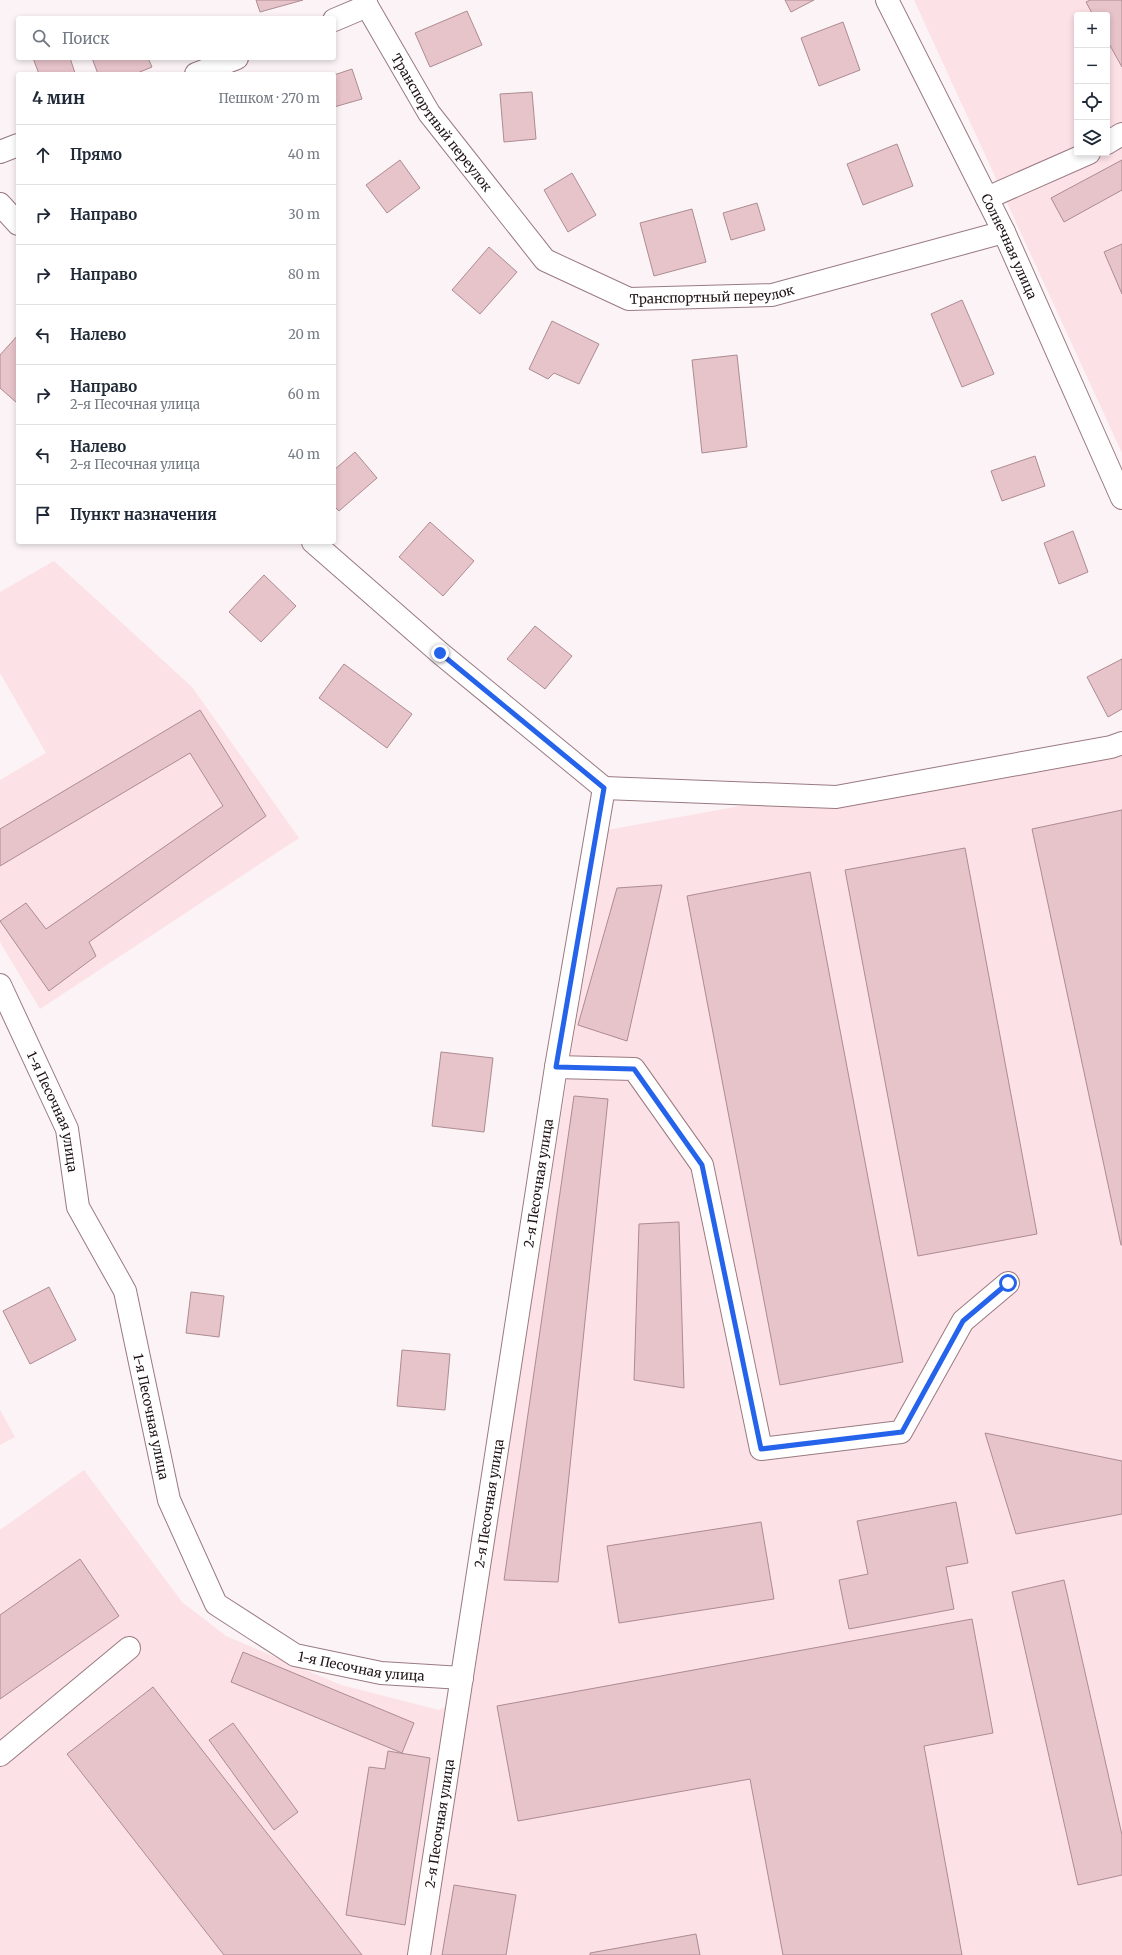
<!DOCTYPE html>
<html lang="ru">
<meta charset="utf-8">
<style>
:root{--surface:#fff;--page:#f2f2f3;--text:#1f2937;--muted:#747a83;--line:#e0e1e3}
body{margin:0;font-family:Merriweather,serif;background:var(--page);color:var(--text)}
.controls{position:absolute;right:12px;top:12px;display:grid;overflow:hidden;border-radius:4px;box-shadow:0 2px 6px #0003}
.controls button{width:36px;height:36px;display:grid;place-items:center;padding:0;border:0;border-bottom:1px solid var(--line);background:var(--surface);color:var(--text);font:20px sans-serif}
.stop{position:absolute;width:12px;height:12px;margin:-9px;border:3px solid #2563eb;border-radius:50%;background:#fff}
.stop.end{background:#2563eb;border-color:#fff;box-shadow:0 1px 4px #0008}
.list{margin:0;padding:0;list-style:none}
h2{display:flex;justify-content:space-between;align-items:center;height:52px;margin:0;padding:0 16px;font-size:17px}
h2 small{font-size:13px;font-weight:400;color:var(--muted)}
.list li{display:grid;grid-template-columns:26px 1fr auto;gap:12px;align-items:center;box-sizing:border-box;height:60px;padding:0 16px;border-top:1px solid var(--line)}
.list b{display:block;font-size:15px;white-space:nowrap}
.list p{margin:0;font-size:13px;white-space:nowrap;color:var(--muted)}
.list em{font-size:13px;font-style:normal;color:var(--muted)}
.icon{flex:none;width:22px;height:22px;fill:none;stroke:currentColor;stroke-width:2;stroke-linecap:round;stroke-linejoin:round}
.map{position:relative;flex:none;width:1122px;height:1955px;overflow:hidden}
.search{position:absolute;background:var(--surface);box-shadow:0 2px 6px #0003;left:16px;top:16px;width:320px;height:44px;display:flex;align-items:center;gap:10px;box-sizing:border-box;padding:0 14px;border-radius:4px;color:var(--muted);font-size:15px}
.panel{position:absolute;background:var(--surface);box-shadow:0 2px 6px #0003;left:16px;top:72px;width:320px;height:472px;border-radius:4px}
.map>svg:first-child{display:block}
</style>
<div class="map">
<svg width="1122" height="1955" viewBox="0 0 1122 1955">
<rect width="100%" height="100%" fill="#fbf3f5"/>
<path fill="#fce1e6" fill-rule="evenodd" d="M914,0H1122V453ZM1077,15H1107V153H1077Z
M54,561L192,687L299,838L40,1009L0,942V780L46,753L0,673V592Z
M1122,737V1955H0V1530L84,1470L182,1602L226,1636L341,1685L439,1710L468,1696L607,830Z
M0,1410L15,1437L0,1445Z"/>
<path fill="#e7c3ca" stroke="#ad8b92" d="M256,0H303L260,12Z
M785,0H814L791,12Z
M1090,0H1122V67L1107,40V15H1093L1086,2Z
M467,11L482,45L430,67L415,33Z
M843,22L860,70L819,86L801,38Z
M33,58H70L75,73L39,74Z
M92,58H148L152,67L135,74H98Z
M352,69L362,99L334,107V75Z
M532,92L536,139L504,142L500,94Z
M897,144L913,186L863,205L847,164Z
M400,160L420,188L387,213L366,185Z
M1122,160V190L1064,222L1051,198Z
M572,173L596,215L568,232L544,190Z
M757,203L765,230L731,240L723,213Z
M692,209L706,262L654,276L640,223Z
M1122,244V294L1104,252Z
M489,247L517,272L480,314L452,290Z
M962,300L994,374L962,387L931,314Z
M552,321L599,344L579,384L554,373L548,379L529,369Z
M18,335V403H17L0,388V355Z
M737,355L747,447L702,453L692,360Z
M355,452L377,478L339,511L334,506V470Z
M1035,456L1045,486L1002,501L991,471Z
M430,522L474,561L443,596L399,557Z
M1073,531L1088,572L1059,584L1044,543Z
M264,575L296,606L261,642L229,612Z
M535,626L572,656L545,689L507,659Z
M1122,659V709L1108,717L1087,677Z
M344,664L412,714L387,748L319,698Z
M200,710L266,816L89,942L96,956L49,991L0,921L26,903L46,929L223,806L190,753L0,866V829Z
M1122,810V1245H1121L1032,829Z
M965,848L1037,1234L918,1256L845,870Z
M810,872L903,1362L780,1385L687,896Z
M662,885L627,1041L578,1025L617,888Z
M441,1052L493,1058L484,1132L432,1126Z
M574,1096L608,1099L558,1582L504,1580Z
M679,1222L684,1388L634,1380L639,1224Z
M49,1287L76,1340L30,1364L3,1311Z
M191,1292L224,1296L219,1337L186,1333Z
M402,1350L450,1354L445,1410L397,1406Z
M985,1433L1122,1461V1514L1016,1534Z
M956,1502L968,1563L946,1567L954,1609L849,1629L839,1580L868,1574L857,1521Z
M761,1522L774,1599L619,1623L607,1546Z
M80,1559L119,1616L0,1699V1615Z
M1064,1580L1122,1835V1875L1078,1885L1012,1592Z
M972,1619L993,1733L924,1746L962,1955H783L750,1779L518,1821L497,1706Z
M243,1652L414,1723L402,1753L231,1682Z
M153,1687L362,1955H224L67,1754Z
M233,1723L298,1812L274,1830L209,1740Z
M388,1751L430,1758L405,1925L346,1915L369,1767L385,1769Z
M454,1885L516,1895L506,1955H442Z
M696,1934L700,1955H590V1953Z"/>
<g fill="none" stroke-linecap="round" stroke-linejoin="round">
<g stroke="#9a7a81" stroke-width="24">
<g id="minor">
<path id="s1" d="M365,0L367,6L429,113L545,260L629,299L772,295L1004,232"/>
<path id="s2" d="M887,0L1004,232L1122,498"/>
<path d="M334,20L367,6"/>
<path d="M196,74L237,58"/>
<path d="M1107,143L1122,134"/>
<path d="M0,152L18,145"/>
<path d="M987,198L1089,153"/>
<path d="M0,204L18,224"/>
<path d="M313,542L440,653L604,788"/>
<path d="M604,788L836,797L1111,747L1122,743"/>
<path id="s3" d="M0,985L67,1129L78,1207L125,1291L169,1500L216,1604L295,1655L381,1673L462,1678"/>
<path d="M556,1067L634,1069L702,1165L761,1449L901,1432L963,1321L1008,1283"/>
<path d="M0,1755L129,1648"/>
<path id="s4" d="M419,1955L556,1067L604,788"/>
</g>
</g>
<use href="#minor" stroke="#fff" stroke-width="22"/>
</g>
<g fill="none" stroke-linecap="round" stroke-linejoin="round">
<path stroke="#2563eb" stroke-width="5" d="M440,653L604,788L556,1067L634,1069L702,1165L761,1449L902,1432L963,1321L1008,1283"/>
</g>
<g text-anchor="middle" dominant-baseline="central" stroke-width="3" stroke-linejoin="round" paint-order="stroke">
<g font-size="13" fill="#1f1315" stroke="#fff">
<text stroke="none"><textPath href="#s1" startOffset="145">Транспортный переулок</textPath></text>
<text stroke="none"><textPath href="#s2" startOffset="275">Солнечная улица</textPath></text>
<text stroke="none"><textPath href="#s1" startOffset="493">Транспортный переулок</textPath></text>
<text stroke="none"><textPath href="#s3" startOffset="138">1-я Песочная улица</textPath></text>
<text stroke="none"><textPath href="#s4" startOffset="781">2-я Песочная улица</textPath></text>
<text stroke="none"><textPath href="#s3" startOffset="462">1-я Песочная улица</textPath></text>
<text stroke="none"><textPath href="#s4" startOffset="457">2-я Песочная улица</textPath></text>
<text stroke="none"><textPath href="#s3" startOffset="823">1-я Песочная улица</textPath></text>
<text stroke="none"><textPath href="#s4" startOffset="133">2-я Песочная улица</textPath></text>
</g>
</g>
</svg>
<div class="controls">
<button>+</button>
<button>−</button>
<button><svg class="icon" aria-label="locate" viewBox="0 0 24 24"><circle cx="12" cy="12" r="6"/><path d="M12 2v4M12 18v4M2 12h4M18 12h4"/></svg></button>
<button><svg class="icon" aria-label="layers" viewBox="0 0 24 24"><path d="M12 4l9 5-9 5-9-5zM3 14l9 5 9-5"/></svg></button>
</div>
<div class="stop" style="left:1008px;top:1283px"></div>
<div class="stop end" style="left:440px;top:653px"></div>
<div class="search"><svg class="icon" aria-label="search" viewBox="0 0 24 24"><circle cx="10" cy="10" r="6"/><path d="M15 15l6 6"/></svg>Поиск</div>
<section class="panel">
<h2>4 мин<small>Пешком · 270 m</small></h2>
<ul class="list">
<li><svg class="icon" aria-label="ahead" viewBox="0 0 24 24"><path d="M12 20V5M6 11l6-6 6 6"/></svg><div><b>Прямо</b></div><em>40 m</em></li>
<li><svg class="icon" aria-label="right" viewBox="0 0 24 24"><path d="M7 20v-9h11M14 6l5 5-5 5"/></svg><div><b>Направо</b></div><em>30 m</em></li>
<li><svg class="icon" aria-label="right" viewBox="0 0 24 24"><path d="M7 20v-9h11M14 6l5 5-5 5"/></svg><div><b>Направо</b></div><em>80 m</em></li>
<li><svg class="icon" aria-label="left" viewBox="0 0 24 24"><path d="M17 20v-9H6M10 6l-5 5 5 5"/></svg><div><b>Налево</b></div><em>20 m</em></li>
<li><svg class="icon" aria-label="right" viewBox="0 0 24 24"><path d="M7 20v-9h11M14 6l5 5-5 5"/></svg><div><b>Направо</b><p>2-я Песочная улица</p></div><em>60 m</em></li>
<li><svg class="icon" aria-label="left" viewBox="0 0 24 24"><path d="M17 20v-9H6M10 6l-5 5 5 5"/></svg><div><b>Налево</b><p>2-я Песочная улица</p></div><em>40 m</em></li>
<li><svg class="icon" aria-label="arrive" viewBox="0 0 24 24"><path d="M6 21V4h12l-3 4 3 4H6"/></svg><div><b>Пункт назначения</b></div></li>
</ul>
</section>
</div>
